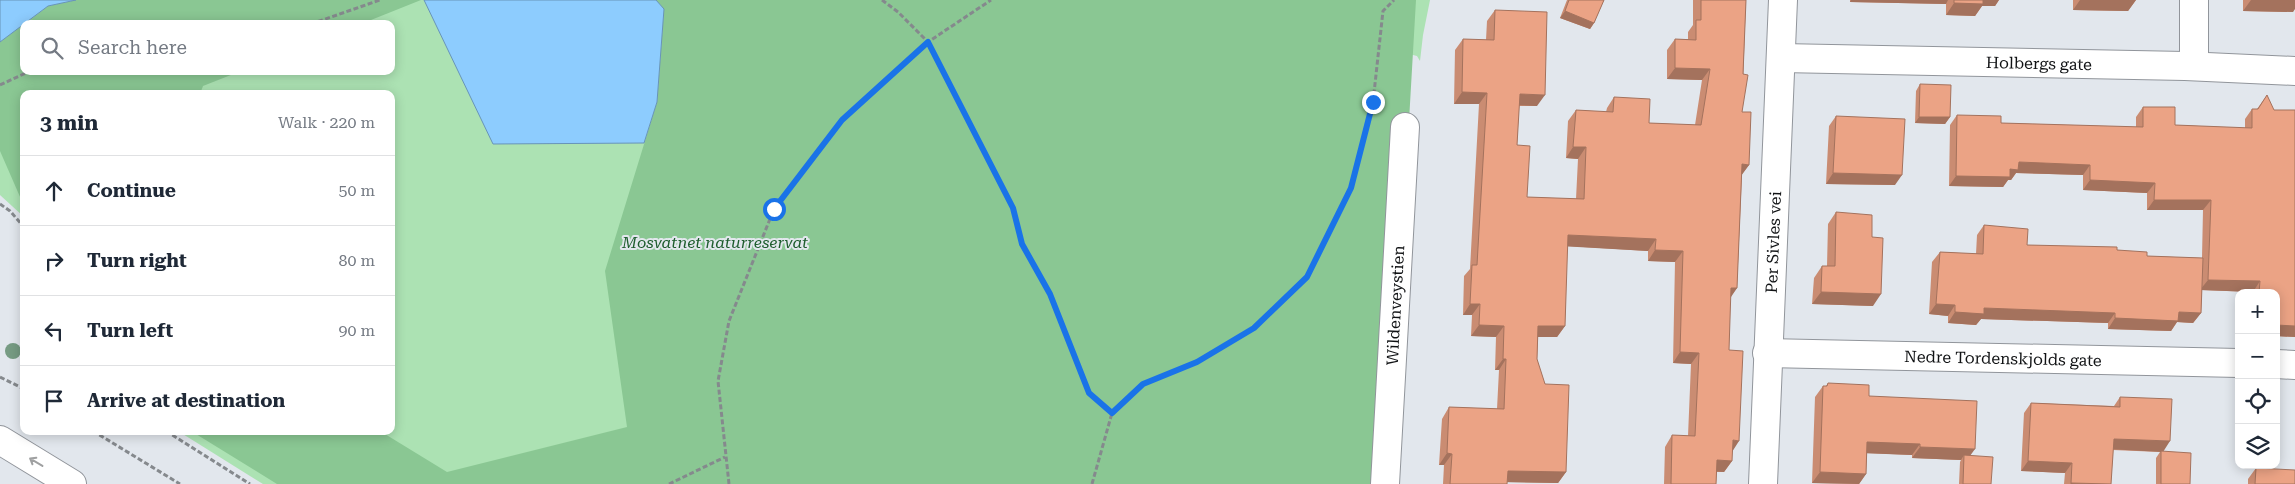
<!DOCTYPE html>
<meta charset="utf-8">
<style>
:root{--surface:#fff;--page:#f6f6f7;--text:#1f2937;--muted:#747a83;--line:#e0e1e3}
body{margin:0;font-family:"Roboto Serif",serif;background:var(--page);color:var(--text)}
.controls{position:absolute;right:15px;bottom:15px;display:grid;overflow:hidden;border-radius:10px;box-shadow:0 2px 12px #0003}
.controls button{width:45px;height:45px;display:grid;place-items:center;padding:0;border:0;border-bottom:1px solid var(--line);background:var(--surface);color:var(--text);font:25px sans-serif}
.stop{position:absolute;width:15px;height:15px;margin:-11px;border:4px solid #1a73e8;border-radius:50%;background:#fff}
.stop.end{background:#1a73e8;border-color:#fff;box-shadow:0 1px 5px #0008}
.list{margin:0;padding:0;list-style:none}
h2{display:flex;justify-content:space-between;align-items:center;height:65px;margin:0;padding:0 20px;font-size:21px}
h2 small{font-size:16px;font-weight:400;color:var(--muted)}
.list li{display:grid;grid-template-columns:32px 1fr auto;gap:15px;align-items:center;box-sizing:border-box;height:70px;padding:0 20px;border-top:1px solid var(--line)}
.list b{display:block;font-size:19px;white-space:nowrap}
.list em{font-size:16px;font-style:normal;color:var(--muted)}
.icon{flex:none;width:28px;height:28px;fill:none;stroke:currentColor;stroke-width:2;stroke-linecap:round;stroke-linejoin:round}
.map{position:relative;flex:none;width:2295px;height:484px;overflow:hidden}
.search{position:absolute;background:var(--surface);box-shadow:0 2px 12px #0003;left:20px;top:20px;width:375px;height:55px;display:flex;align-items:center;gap:12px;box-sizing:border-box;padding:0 18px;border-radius:10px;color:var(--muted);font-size:19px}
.panel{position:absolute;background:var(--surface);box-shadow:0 2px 12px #0003;left:20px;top:90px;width:375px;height:345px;border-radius:10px}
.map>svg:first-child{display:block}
</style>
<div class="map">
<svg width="2295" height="484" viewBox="0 0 2295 484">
<rect width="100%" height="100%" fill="#e2e7ed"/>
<path fill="#ace2b3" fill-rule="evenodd" d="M0,0H1430L1423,35L1420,61L1417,56L1409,54L1388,484H263L178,431H391V94H24V217L0,195ZM24,24H391V71H24Z"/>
<path fill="#8ac793" d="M76,0H421L361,24H25L48,6Z
M656,0H1416L1388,484H277L191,431H380L447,472L627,427L605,271L657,102L664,9Z
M24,24V71H241L203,86L200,94H24V206L0,151V42Z"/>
<path fill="#8dccfe" stroke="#6894b8" d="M0,0H76L48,6L0,42Z
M424,0H656L664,9L657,102L644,143L493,144Z"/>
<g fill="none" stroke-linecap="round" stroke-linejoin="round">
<g stroke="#91959b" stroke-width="30">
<g id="minor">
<path id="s1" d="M1781,58L2185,66L2295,71"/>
<path d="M2194,66V0"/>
<path id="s2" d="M1767,353L2239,363"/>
<path d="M2276,364L2295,365"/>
<path id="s3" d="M1385,484L1405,127"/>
<path id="s4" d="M1763,484L1783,0"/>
</g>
</g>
<g stroke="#91959b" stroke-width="30">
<path id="highway" d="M0,440L72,484"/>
</g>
<path stroke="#85898d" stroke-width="3" stroke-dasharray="5 2.5" stroke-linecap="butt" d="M882,0L898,12L928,42L991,0
M311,24L380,0
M0,85L30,71
M0,204L10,211L24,227
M0,377L24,389
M93,431L180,484
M166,431L250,484
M669,484L725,457
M729,484L718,381L729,321L774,209L842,120L928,42L1013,208L1022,244L1050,294L1089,393L1112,413
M1092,484L1112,413L1143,384L1197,362L1254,328L1307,277L1351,187L1373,102L1383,11L1394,0"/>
<use href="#minor" stroke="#fff" stroke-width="28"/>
<use href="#highway" stroke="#fff" stroke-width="28"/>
</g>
<circle fill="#769b83" cx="13" cy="351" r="8"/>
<path fill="#ca8c72" d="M1567,0H1604L1594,23L1590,29L1560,18Z
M1693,0H1746L1742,112L1749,165L1742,174L1737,288L1730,297L1729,350L1732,451V461L1724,472H1717L1716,484H1664L1665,447L1672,435L1688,436L1691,364L1673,363L1675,262L1648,261V251L1567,246L1565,326L1557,337H1538L1537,359L1566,472L1558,483L1507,482V484H1443L1444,465H1439L1442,419L1449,407L1497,409L1499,370H1495L1496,337L1471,336L1472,315H1463L1464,276L1470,269L1479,104H1454L1455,50L1463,39L1486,40L1487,21L1495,10L1537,106H1519L1517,145L1527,197L1576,199L1578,159L1566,158L1568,121L1576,110L1606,112L1607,108L1614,97L1649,123L1695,125L1702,80L1667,79V50L1675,39H1688V32L1693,25Z
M1850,0H1999L1995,6H1982L1975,16L1946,15V4L1850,2Z
M2073,0H2136L2128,11L2073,10Z
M2243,0H2295L2293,12L2243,11Z
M1920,84L1950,117L1945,124L1915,123L1916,91Z
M2267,95L2295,337L2276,336V293H2253V292L2202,290L2201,313L2193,323L2177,322L2171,331L2108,329V323L1981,319L1976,325L1948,323V316L1929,314L1932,262L1940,252L1976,254L1977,235L1984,225L2027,245L2117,250L2147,256L2202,258L2203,210H2147V193L2083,190V175L2016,173L2011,180H2008L2003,187L1949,186L1950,125L1957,115L2001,123L2136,127V117L2143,107L2175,125L2245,128V119L2252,109H2257Z
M1836,116L1895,185L1826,184L1829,126Z
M1836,212L1872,237L1873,306L1812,304L1814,278L1822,266H1827L1828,224Z
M1828,383L1869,396L1971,456L1991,484H1959L1960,462L1961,460L1912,458V455L1867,453L1866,474L1859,484L1812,483L1815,397L1823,386H1826Z
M2120,397L2163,452L2190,484H2156V458L2160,452L2113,450L2111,484H2064L2065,473L2021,471L2024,413L2031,403L2114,406Z
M2256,468L2295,484H2248V479Z"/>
<path fill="#a4725d" d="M1851,0H1948L1946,4L1850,2Z
M1980,0H1999L1995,6H1982L1975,16L1946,15L1954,3Z
M2080,0H2136L2128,11L2073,10Z
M2251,0H2295V9L2293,12L2243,11Z
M1565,11L1594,23L1590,29L1560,18Z
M1675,68L1710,69L1702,80L1667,79Z
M1462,92L1487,93L1479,104H1454Z
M1520,94L1545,95L1537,106L1512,105Z
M1919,117H1950L1945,124L1915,123Z
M1573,147H1586L1578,159L1566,158Z
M2019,162L2090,165L2083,175L2016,173L2011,180H2008L2003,187L1949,186L1956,176L2010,169Z
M1742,164L1749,165L1741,176Z
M1833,173L1902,175L1895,185L1826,184Z
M2090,180L2155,183L2147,193L2083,190Z
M2154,200H2211L2203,210H2147Z
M1568,235L1656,239L1648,251L1560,246Z
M1655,250L1683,251L1675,262L1648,261Z
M2208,280L2260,281L2253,292L2200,290Z
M1731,288H1737L1729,300Z
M1821,292L1881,294L1873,306L1812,304Z
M1470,304H1480L1472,315H1463Z
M1936,304L1955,305L1948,316L1929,314Z
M1984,308L2115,313L2108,323L1981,319L1976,325L1948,323L1955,312Z
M2179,312L2201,313L2193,323L2177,322L2171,331L2108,329L2115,318Z
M1479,325L1504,326L1496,337L1471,336Z
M2276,325L2295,326V337L2276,336Z
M1538,326H1565L1557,337H1531Z
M1680,352L1699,353L1691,364L1673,363Z
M1503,359H1506L1499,370H1495Z
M2114,439L2170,441L2163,452L2107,449Z
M1733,440L1739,441L1732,452Z
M1867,442L1920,444L1912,455L1860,453Z
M1920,447L1975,449L1967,460L1964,455L1961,460L1912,458Z
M1447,453L1452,454L1444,465H1439Z
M1717,460L1732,461L1724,472L1709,471Z
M2028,461L2072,463L2065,473L2021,471Z
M1508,471L1566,472L1558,483L1500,482Z
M1820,472L1866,474L1859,484L1812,483Z
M2071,483L2098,484H2070Z"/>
<path fill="#eba385" stroke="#a4725d" d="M1569,0H1604L1594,23L1565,11Z
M1701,0H1746L1743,74L1748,75L1742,112H1751L1749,165L1742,164L1737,288H1731L1729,350L1743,351L1739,441L1733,440L1732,461L1717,460L1716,484H1671L1672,435L1695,436L1699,353L1680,352L1683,251L1655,250L1656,239L1568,235L1565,326H1538L1537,359L1545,384L1569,385L1566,472L1508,471L1507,484H1450L1452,454L1447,453L1449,407L1504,409L1506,359H1503L1504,326L1479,325L1480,304H1470L1472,265H1477L1487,93L1462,92L1463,39L1494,40L1495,10L1547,12L1545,95L1520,94L1517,145L1530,146L1527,197L1584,199L1586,147H1573L1576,110L1613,112L1614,97L1650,99L1649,123L1701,125L1710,69L1675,68V39L1696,40V20H1701Z
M1954,0H1983V4L1954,3Z
M1920,84L1951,85L1950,117H1919Z
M2267,95L2274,110H2295V326L2276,325V293H2259L2260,281L2208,280L2211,200H2154L2155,183L2090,180V165L2019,162L2018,170L2010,169V177L1956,176L1957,115L2001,116V123L2143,127V107H2175V125L2252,128V109H2258Z
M1836,116L1905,119L1902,175L1833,173Z
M1836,212L1872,215V237L1883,238L1881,294L1821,292L1822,266H1835Z
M1984,225L2028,229L2027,245L2117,247V250L2147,252V256L2203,258L2201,313L2179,312L2178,321L2115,318V313L1984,308V314L1955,312V305L1936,304L1940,252L1983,254Z
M1828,383L1869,385V396L1977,401L1975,449L1920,447V444L1867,442L1866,474L1820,472L1823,386H1827Z
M2120,397L2172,399L2170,441L2114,439L2111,484L2071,483L2072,463L2028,461L2031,403L2120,407Z
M2161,451L2191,453L2190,484H2161Z
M1964,455L1993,457L1991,484H1963Z
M2256,468L2295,470V484H2255Z"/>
<defs><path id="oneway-shaft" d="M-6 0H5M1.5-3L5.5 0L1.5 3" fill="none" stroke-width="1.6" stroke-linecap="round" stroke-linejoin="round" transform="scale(1.25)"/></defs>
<use stroke="#9fa0a1" href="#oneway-shaft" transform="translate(36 462) rotate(-149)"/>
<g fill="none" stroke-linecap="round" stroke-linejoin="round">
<path stroke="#1a73e8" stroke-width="6" d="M774,209L842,120L928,42L1013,208L1022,244L1050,294L1089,393L1112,413L1143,384L1197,362L1254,328L1307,277L1351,188L1373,102"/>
</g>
<g text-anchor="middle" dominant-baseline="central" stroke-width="4" stroke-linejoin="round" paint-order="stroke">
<g font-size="16" fill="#101214" stroke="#e2e7ed">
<text stroke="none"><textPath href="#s1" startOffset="258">Holbergs gate</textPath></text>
<text stroke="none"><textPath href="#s4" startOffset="242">Per Sivles vei</textPath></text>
<text stroke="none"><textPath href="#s3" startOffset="179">Wildenveystien</textPath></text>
<text stroke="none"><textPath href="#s2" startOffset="236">Nedre Tordenskjolds gate</textPath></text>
</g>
<g font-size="16" font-style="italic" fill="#1d5d2d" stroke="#e2e7ed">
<text x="715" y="242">Mosvatnet naturreservat</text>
</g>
</g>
</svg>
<div class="controls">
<button>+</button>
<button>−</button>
<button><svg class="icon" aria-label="locate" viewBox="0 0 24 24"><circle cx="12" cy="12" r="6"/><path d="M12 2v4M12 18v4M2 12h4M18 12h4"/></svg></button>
<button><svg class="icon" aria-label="layers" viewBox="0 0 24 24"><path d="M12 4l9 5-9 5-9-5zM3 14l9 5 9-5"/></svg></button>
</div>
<div class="stop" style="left:774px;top:209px"></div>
<div class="stop end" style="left:1373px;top:102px"></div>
<div class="search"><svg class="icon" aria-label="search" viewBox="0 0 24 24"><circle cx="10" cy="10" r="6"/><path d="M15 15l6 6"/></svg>Search here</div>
<section class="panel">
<h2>3 min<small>Walk · 220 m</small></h2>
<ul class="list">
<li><svg class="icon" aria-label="ahead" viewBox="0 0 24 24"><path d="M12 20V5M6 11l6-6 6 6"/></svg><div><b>Continue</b></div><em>50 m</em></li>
<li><svg class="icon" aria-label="right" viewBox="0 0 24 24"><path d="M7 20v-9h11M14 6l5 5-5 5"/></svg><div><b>Turn right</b></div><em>80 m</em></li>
<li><svg class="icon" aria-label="left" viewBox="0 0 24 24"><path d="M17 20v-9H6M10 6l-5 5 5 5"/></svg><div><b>Turn left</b></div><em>90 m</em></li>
<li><svg class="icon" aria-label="arrive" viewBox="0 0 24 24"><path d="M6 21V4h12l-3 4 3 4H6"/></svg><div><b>Arrive at destination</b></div></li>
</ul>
</section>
</div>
